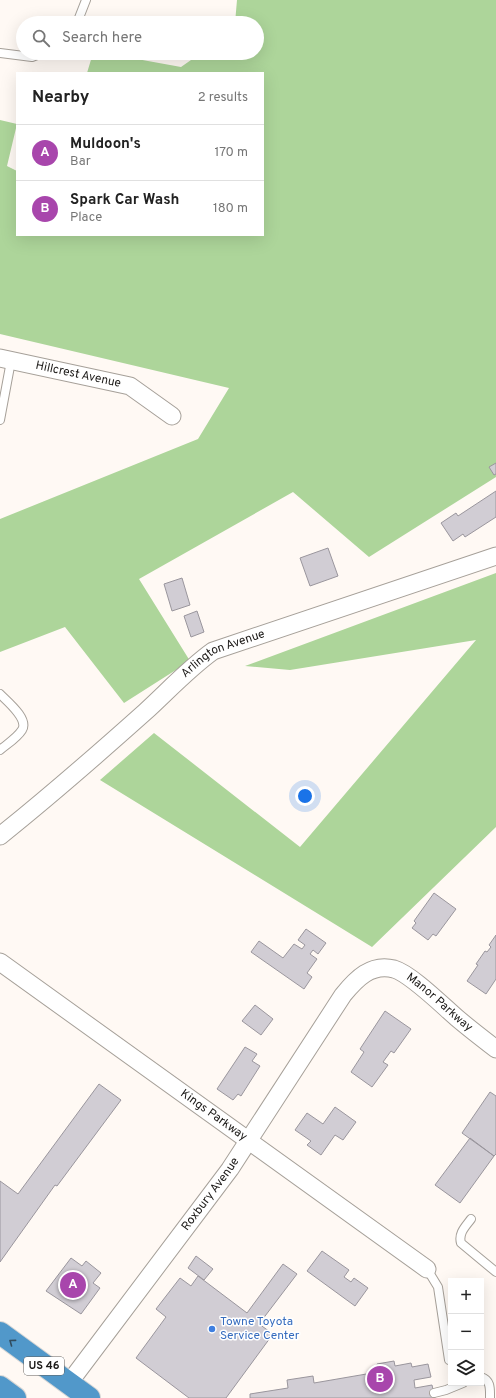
<!DOCTYPE html>
<meta charset="utf-8">
<style>
:root{--surface:#fff;--page:#f2f2f2;--text:#222;--muted:#767676;--line:#e0e0e0;--accent:#a846ac}
body{margin:0;font-family:Overpass,sans-serif;background:var(--page);color:var(--text)}
.controls{position:absolute;right:12px;bottom:12px;display:grid;overflow:hidden;border-radius:0px;box-shadow:0 4px 16px #0002}
.controls button{width:36px;height:36px;display:grid;place-items:center;padding:0;border:0;border-bottom:1px solid var(--line);background:var(--surface);color:var(--text);font:20px sans-serif}
.you{position:absolute;left:305px;top:796px;width:14px;height:14px;margin:-10px;border:3px solid #fff;border-radius:50%;background:#1a73e8;box-shadow:0 0 0 6px #1a73e833}
.badge{display:grid;place-items:center;width:26px;height:26px;border-radius:50%;background:var(--accent);color:#fff;font-size:13px;font-weight:700}
.pin{position:absolute;translate:-50% -50%;border:2px solid #fff;box-shadow:0 1px 4px #0006}
.list{margin:0;padding:0;list-style:none}
h2{display:flex;justify-content:space-between;align-items:center;height:52px;margin:0;padding:0 16px;font-size:17px}
h2 small{font-size:13px;font-weight:400;color:var(--muted)}
.list li{display:grid;grid-template-columns:26px 1fr auto;gap:12px;align-items:center;box-sizing:border-box;height:56px;padding:0 16px;border-top:1px solid var(--line)}
.list b{display:block;font-size:15px;white-space:nowrap}
.list p{margin:0;font-size:13px;white-space:nowrap;color:var(--muted)}
.list em{font-size:13px;font-style:normal;color:var(--muted)}
.icon{flex:none;width:22px;height:22px;fill:none;stroke:currentColor;stroke-width:2;stroke-linecap:round;stroke-linejoin:round}
.map{position:relative;flex:none;width:496px;height:1398px;overflow:hidden}
.search{position:absolute;background:var(--surface);box-shadow:0 4px 16px #0002;left:16px;top:16px;width:248px;height:44px;display:flex;align-items:center;gap:10px;box-sizing:border-box;padding:0 14px;border-radius:22px;color:var(--muted);font-size:15px}
.panel{position:absolute;background:var(--surface);box-shadow:0 4px 16px #0002;left:16px;top:72px;width:248px;height:164px;border-radius:0px}
.map>svg:first-child{display:block}
</style>
<div class="map">
<svg width="496" height="1398" viewBox="0 0 496 1398">
<rect width="100%" height="100%" fill="#fff9f4"/>
<path fill="#add59a" d="M237,0H496V477L369,557L293,492L139,579L190,661L124,703L65,627L0,652V519L198,439L229,388L0,334V120L17,124L7,166L17,171V235H263V73H87L93,53H104L181,67L201,53H257V23H235Z
M496,573V827L372,947L100,780L154,733L300,847L476,640L290,670L245,666Z"/>
<path fill="#d1cdd4" stroke="#9a969d" d="M496,463V474L494,475L489,467Z
M496,491V517L465,537L463,534L453,541L441,523L456,513L458,516Z
M328,548L338,576L310,586L300,558Z
M182,578L190,605L172,611L164,584Z
M197,611L204,632L191,637L184,616Z
M434,893L456,909L436,936L433,934L428,940L412,928L416,923L414,921Z
M306,929L326,943L318,954L313,950L310,954L317,959L307,973L312,977L304,989L251,952L259,941L283,958L294,944L302,949L305,945L298,940Z
M496,935V979L486,994L467,981L478,965L476,964L485,951L487,952L491,947L489,945Z
M255,1005L273,1019L261,1035L242,1021Z
M385,1011L411,1029L394,1053L391,1051L383,1062L388,1065L372,1087L351,1072L364,1052L360,1049Z
M245,1047L257,1054L252,1061L260,1066L241,1096L238,1094L233,1100L217,1089Z
M99,1084L121,1100L57,1186L55,1185L0,1262V1181L18,1194Z
M490,1092L496,1096V1154L494,1156L462,1133Z
M335,1107L356,1122L343,1140L335,1135L321,1155L307,1145L311,1141L295,1130L307,1113L323,1124Z
M470,1138L494,1156L460,1203L435,1185Z
M322,1251L349,1270L344,1277L351,1282L354,1278L368,1288L355,1306L307,1271Z
M196,1256L213,1269L204,1280L188,1268Z
M71,1258L82,1266L86,1261L101,1273L93,1283L100,1288L81,1314L46,1291Z
M283,1264L297,1274L259,1324L273,1334L226,1398H189L136,1358L166,1317L156,1309L180,1278L191,1286L198,1276L247,1313Z
M394,1361L395,1366L411,1363L412,1367L428,1364L431,1377L414,1380L415,1388L432,1385L435,1398H250V1394L288,1388L287,1380L313,1376L314,1383L378,1372L377,1364Z"/>
<g fill="none" stroke-linecap="round" stroke-linejoin="round">
<g stroke="#a6a099" stroke-width="10">
<path id="lane" d="M77,23L86,0
M0,53L32,57L42,53
M0,420L11,361
M0,694C8,702 29,719 22,730C17,738 7,744 0,750
M471,1219C466,1226 458,1233 461,1243L496,1272
M427,1269L438,1287L449,1360
M481,1377C491,1380 490,1389 490,1398
M434,1393L446,1390L463,1383"/>
</g>
<g stroke="#a6a099" stroke-width="19">
<g id="street">
<path id="s1" d="M0,358L130,386L172,416"/>
<path id="s2" d="M0,836C50,796 98,754 145,712C168,691 188,669 213,651L496,556"/>
<path id="s3" d="M0,962L427,1269"/>
<path id="s4" d="M69,1383L230,1169L343,995C356,979 371,963 394,969C411,974 443,1006 457,1018C470,1029 483,1039 496,1049"/>
</g>
</g>
<g stroke="#d6d6d5" stroke-width="24">
<path id="highway" d="M0,1333L89,1398
M0,1387L15,1398"/>
</g>
<use href="#lane" stroke="#fff" stroke-width="8"/>
<use href="#street" stroke="#fff" stroke-width="17"/>
<use href="#highway" stroke="#5198ca" stroke-width="22"/>
</g>
<defs><path id="oneway-chevron" d="M-2-3.5L2.5 0L-2 3.5" fill="none" stroke-width="1.6" stroke-linecap="round" stroke-linejoin="round"/></defs>
<use stroke="#314c5f" href="#oneway-chevron" transform="translate(12 1342) rotate(-144)"/>
<circle fill="#3f7fe0" stroke="#fff" stroke-width="1.5" cx="212" cy="1329" r="4"/>
<g text-anchor="middle" dominant-baseline="central" stroke-width="3" stroke-linejoin="round" paint-order="stroke">
<rect fill="#fff" stroke="#605f5d" stroke-width="1" x="24" y="1357" width="40" height="18" rx="3"/>
<g font-size="11" font-weight="bold" fill="#1c1a18">
<text x="44" y="1366">US 46</text>
</g>
<g font-size="12" fill="#1c1a18" stroke="#fff">
<text stroke="none"><textPath href="#s1" startOffset="80">Hillcrest Avenue</textPath></text>
<text stroke="none"><textPath href="#s2" startOffset="290">Arlington Avenue</textPath></text>
<text stroke="none"><textPath href="#s4" startOffset="593">Manor Parkway</textPath></text>
<text stroke="none"><textPath href="#s3" startOffset="263">Kings Parkway</textPath></text>
<text stroke="none"><textPath href="#s4" startOffset="236">Roxbury Avenue</textPath></text>
</g>
<g font-size="12" fill="#366cbe" stroke="#fff" text-anchor="start">
<text x="220" y="1322">Towne Toyota<tspan x="220" dy="14">Service Center</tspan></text>
</g>
</g>
</svg>
<div class="controls">
<button>+</button>
<button>−</button>
<button><svg class="icon" aria-label="layers" viewBox="0 0 24 24"><path d="M12 4l9 5-9 5-9-5zM3 14l9 5 9-5"/></svg></button>
</div>
<div class="you"></div>
<div class="pin badge" style="left:73px;top:1285px">A</div>
<div class="pin badge" style="left:380px;top:1379px">B</div>
<div class="search"><svg class="icon" aria-label="search" viewBox="0 0 24 24"><circle cx="10" cy="10" r="6"/><path d="M15 15l6 6"/></svg>Search here</div>
<section class="panel">
<h2>Nearby<small>2 results</small></h2>
<ul class="list">
<li><span class="badge">A</span><div><b>Muldoon's</b><p>Bar</p></div><em>170 m</em></li>
<li><span class="badge">B</span><div><b>Spark Car Wash</b><p>Place</p></div><em>180 m</em></li>
</ul>
</section>
</div>
